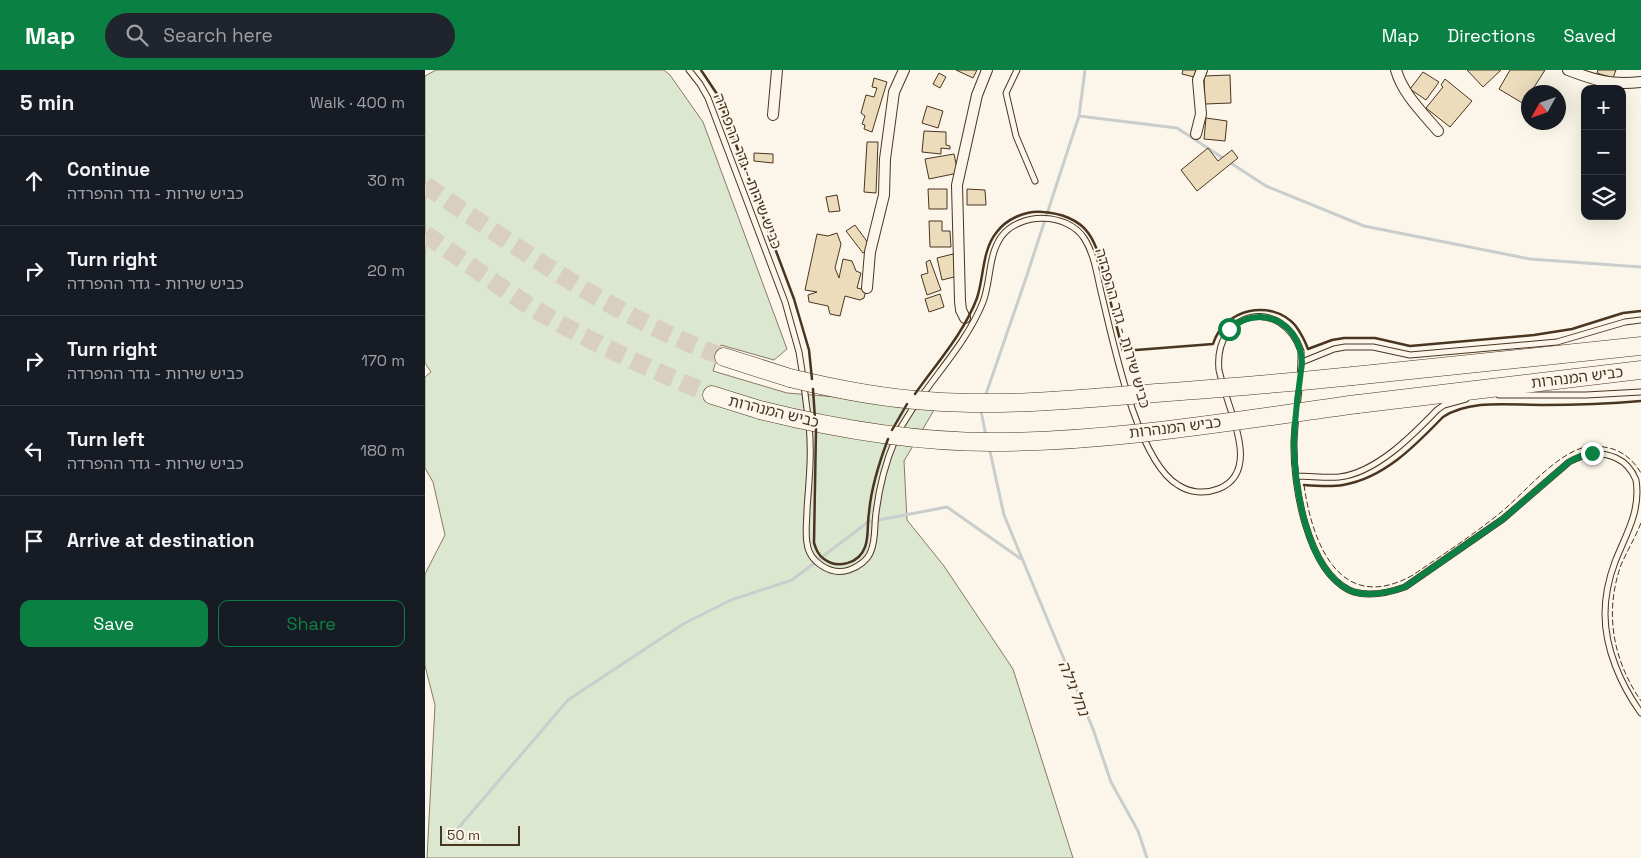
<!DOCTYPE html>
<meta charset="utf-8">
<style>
:root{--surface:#171b24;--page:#20242c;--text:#f1f3f6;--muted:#9ea1a6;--line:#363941;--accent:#0b8043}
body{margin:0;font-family:"Space Grotesk","Noto Sans Hebrew",sans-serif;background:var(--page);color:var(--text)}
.controls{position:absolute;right:15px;top:15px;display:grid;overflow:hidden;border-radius:10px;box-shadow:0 5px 20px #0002}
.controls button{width:45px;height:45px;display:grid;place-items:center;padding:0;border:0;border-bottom:1px solid var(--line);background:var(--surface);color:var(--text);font:25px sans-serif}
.compass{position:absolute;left:1096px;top:15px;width:45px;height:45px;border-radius:50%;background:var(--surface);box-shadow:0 5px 20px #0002;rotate:230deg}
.scale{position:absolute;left:15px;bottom:12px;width:80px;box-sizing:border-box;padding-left:5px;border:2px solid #4a3520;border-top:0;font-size:14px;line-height:18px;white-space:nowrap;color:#4a3520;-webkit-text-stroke:4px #fbf6e9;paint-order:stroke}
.stop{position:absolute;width:15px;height:15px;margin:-11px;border:4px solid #0b8043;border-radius:50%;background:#fff}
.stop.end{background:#0b8043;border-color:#fff;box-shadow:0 1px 5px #0008}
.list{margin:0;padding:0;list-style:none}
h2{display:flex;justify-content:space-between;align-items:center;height:65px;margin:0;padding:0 20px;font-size:21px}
h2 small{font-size:16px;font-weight:400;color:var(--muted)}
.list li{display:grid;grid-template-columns:32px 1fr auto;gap:15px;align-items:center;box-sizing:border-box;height:90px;padding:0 20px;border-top:1px solid var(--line)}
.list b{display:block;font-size:19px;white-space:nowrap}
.list p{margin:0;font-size:16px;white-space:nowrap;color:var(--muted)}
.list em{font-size:16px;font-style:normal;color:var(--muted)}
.actions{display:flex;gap:10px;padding:15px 20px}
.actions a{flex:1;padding:11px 0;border:1px solid var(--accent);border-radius:10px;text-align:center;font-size:18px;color:var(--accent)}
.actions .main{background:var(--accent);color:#fff}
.icon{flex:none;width:28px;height:28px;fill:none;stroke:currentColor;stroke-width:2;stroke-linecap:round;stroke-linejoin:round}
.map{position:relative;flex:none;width:1216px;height:788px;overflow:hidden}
header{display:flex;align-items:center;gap:30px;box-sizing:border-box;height:70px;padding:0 25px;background:var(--accent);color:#fff}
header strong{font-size:24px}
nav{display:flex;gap:28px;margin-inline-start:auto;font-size:18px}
.search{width:350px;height:45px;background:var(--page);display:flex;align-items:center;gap:12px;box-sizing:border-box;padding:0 18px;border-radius:28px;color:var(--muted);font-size:19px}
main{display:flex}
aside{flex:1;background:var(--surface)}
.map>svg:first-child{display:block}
</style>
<header>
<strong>Map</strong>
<div class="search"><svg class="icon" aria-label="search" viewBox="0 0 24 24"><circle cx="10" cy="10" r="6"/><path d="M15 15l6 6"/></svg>Search here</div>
<nav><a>Map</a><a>Directions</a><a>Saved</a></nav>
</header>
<main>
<aside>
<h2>5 min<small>Walk · 400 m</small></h2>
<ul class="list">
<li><svg class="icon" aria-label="ahead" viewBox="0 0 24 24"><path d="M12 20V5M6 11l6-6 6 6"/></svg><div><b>Continue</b><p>כביש שירות - גדר ההפרדה</p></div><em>30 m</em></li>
<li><svg class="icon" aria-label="right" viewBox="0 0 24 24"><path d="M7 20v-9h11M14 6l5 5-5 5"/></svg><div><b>Turn right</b><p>כביש שירות - גדר ההפרדה</p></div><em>20 m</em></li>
<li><svg class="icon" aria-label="right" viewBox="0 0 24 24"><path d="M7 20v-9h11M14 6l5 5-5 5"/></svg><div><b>Turn right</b><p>כביש שירות - גדר ההפרדה</p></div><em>170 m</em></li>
<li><svg class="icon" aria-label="left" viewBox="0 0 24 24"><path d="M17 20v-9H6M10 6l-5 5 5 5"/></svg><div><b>Turn left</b><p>כביש שירות - גדר ההפרדה</p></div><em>180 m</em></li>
<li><svg class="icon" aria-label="arrive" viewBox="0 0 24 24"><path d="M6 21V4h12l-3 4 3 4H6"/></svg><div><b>Arrive at destination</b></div></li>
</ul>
<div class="actions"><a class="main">Save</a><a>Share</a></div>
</aside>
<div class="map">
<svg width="1216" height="788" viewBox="0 0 1216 788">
<rect width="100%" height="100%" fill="#fbf6e9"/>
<path fill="#dce7d0" stroke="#887966" d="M11,0H239L245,5L278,52L362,279L349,290L296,275L288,301L362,323L512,335L479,391L482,450L519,496L588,599L648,788H2L10,635L0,596V504L20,465L8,412L0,398V307L6,302L0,293V6Z"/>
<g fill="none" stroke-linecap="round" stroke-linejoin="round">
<path stroke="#c9cecd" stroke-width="3" d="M654,46L752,58L841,116L939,156L1105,189L1216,197
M560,327L601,208L654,46L660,0
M557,338L556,341L561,366
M564,377L579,445L668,659L686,712L713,761L722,788
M29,763L143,630L258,554L306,530L367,510L443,452L522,437L596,489"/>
</g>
<path fill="#ecdcbc" stroke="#4a3520" d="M531,0H552L548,8Z
M758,0H771L769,7L757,4Z
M1042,0H1076L1058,17Z
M1085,0H1120L1106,22H1104V27L1099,34L1074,19Z
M1173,0H1191L1188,8L1172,3Z
M998,2L1014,12L1001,30L985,19Z
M514,3L521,7L515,18L508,14Z
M805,5L806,33L780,34L779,6Z
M449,8L462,12L447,62L439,59L440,55L437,54L440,46L436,43L441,25L449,27L452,18L447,17Z
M1020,9L1047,31L1025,57L1001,38L1018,17L1016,15Z
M502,36L518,41L513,58L497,53Z
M781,48L802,51L800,71L779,69Z
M499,61L521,62V75L525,76V79L516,78V84L497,82Z
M442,72H453L451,123L439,122Z
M783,78L793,91L807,80L813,88L772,121L756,100Z
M329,83L348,84V93L329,91Z
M529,84L533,103L504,109L500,89Z
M503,119H522V139H504Z
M542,119L560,120L561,135H542Z
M412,125L415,141L404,142L401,127Z
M504,151H517V161H525L526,177H505Z
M430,155L446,177L438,183L421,161Z
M412,163L416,174L410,198L414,208L418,189L427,191L431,201L436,203L432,218L441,220L439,228L435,230L420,226L415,246L405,244L403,236L384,232L383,225L392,222L380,220L392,164L403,166Z
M528,184L533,206L517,210L512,188Z
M505,190L516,220L502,225L496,205L503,203L501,192Z
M515,224L519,237L504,242L500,229Z"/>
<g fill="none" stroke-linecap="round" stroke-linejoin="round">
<path stroke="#d8cfc1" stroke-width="18" stroke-dasharray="18 9" stroke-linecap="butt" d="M0,115C95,179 190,248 299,287
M0,164C38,190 74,217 113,241C169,274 227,300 287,325"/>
<g stroke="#4a3520" stroke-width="7">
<path id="lane" d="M264,0L275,14L283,28L360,232L374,282L378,307
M592,0L581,23L591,66L610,111
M877,292L909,279L920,277H948L985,285L1110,274L1132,272L1200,252L1216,250
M379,316L383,347
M1074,325H1161L1216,322
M496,327C518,296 544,267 558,232C566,211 563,186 576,167C594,142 642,142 659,168C670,185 672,206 677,226C688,271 712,391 753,415C765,423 780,424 793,419C833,404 809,352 801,325C798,317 796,308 794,300C788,240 857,226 876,281C877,311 870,342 869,372C868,415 882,499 924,520C942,528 963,523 980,517L1078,449L1144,392C1159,384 1174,380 1191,388C1200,392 1207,400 1211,410C1216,441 1201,464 1190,492C1184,508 1180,527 1180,544C1180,579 1196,615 1216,643
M384,355C387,383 384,411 382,439C382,450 380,462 382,473C384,492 406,506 424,500C433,497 443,490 446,481C451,469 449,456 451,443C454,418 460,394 470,370
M473,362L491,333
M871,406C886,406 900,408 914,407C951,403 988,365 1012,340L1019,335L1041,329"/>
</g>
<g stroke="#4a3520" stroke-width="12">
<path id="street" d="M971,0C978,24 997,42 1013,61
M1143,0C1172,11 1185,15 1216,12
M348,45L352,0
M771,64L776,44L773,10L777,0
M442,218L445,182L459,125L460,89L469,22L479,0
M540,248L536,240L535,231L532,115L552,25L562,0"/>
</g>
<g stroke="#4a3520" stroke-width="19">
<path id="highway" d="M299,287L365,308
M928,306L1216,276
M287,325L335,340
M933,334L1216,300"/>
</g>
<use href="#lane" stroke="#fbf6e9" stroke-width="5"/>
<use href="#street" stroke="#fbf6e9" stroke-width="10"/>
<use href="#highway" stroke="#fbf6e9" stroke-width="18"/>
<g stroke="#4a3520" stroke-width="19" stroke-linecap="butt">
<path id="highway-bridge" d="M365,308C410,319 456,328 503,331C579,337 655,329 731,323C797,318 862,313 928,306
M335,340C411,359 489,372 567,372C689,372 813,350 933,334"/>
</g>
<use href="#highway-bridge" stroke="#fbf6e9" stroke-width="18"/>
<path stroke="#4a3520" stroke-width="1" stroke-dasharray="6 2.5" stroke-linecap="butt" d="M879,415C887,473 915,546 988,505C1017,485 1047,466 1075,443C1100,423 1132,381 1165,376C1172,375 1178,377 1184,378C1198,381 1209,391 1216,403
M1216,453C1210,468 1202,481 1196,495C1179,543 1188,590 1216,631"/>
<path stroke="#4a3520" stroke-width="2.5" d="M276,0L292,24L369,229L384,280L387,309
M388,319L390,349
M490,324C511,294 539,263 552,228C559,207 557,181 571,163C581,149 601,140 618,142C634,143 654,149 664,164C674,179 677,197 681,214C687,237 692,259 698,281L788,274C799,239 845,228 870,255C876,263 880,271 883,279L907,270L919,268H950L985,276L1109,265L1147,259L1198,243L1216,241
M391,359L389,473C391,479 393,485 399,489C412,499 434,494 440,477C444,467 442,454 444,443C446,417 454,393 463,369
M467,360L482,334
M879,415C892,416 906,417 918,415C959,408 990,376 1018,347C1045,329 1085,335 1116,335C1149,335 1183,334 1216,331"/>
</g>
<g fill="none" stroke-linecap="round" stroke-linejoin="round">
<path stroke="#0b8043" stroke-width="6" d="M804,259C836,233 875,252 877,292C874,319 869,348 869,375C870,418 881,498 924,520C942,528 963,523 980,517L1078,449L1144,392L1156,386L1167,383"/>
</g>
<g text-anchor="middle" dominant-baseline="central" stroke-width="4" stroke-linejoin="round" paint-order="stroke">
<g font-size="15" fill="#4a3520" stroke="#fbf6e9">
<text transform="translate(323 101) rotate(69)">כביש שירות - גדר ההפרדה</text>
<text transform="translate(698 258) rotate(74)">כביש שירות - גדר ההפרדה</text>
<text transform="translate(1152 307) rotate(-7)">כביש המנהרות</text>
<text transform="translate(349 341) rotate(14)">כביש המנהרות</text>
<text transform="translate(750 357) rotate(-7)">כביש המנהרות</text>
</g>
<g font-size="16" font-style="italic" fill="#4a3520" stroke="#fbf6e9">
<text transform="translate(649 618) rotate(68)">נחל גילה</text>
</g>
</g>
</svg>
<div class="controls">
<button>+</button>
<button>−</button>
<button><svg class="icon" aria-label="layers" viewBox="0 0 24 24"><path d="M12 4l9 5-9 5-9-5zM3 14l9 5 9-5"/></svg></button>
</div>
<svg class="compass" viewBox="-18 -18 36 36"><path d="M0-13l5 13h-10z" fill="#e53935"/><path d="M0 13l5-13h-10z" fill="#9ea1a6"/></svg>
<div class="scale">50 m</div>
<div class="stop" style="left:804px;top:259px"></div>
<div class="stop end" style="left:1167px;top:383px"></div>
</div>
</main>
